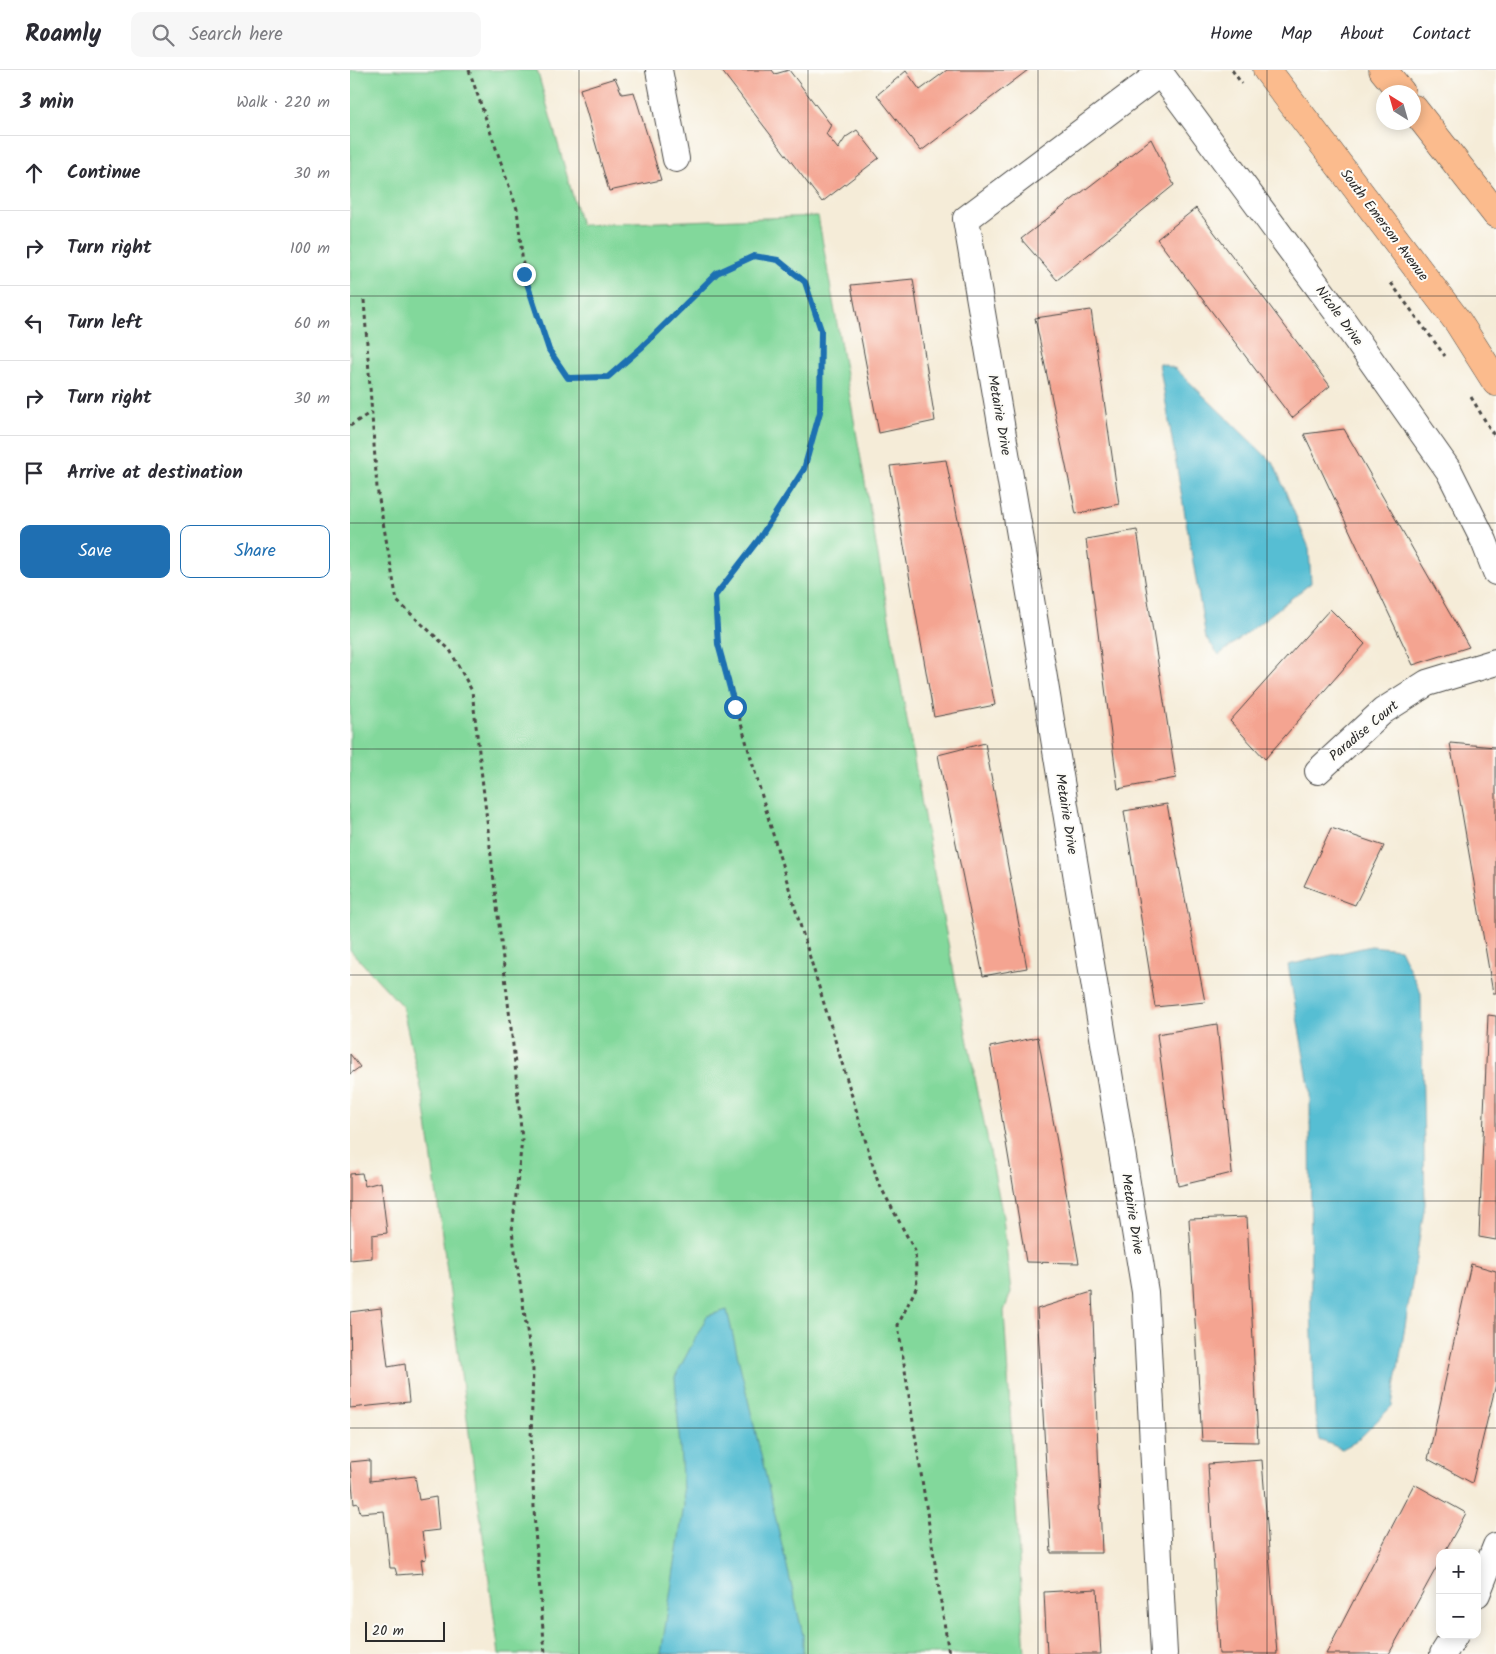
<!DOCTYPE html>
<meta charset="utf-8">
<style>
:root{--surface:#fff;--page:#f7f7f7;--text:#2b2b33;--muted:#7c7c81;--line:#e1e1e2;--accent:#1f6fb2}
body{margin:0;font-family:Kalam,sans-serif;background:var(--page);color:var(--text)}
.controls{position:absolute;right:15px;bottom:15px;display:grid;overflow:hidden;border-radius:10px;box-shadow:0 2px 12px #0003}
.controls button{width:45px;height:45px;display:grid;place-items:center;padding:0;border:0;border-bottom:1px solid var(--line);background:var(--surface);color:var(--text);font:25px sans-serif}
.compass{position:absolute;left:1026px;top:15px;width:45px;height:45px;border-radius:50%;background:var(--surface);box-shadow:0 2px 12px #0003;rotate:323deg}
.scale{position:absolute;left:15px;bottom:12px;width:80px;box-sizing:border-box;padding-left:5px;border:2px solid #2b2b2b;border-top:0;font-size:14px;line-height:18px;white-space:nowrap;color:#2b2b2b;-webkit-text-stroke:4px #fdfcf7;paint-order:stroke}
.stop{position:absolute;width:15px;height:15px;margin:-11px;border:4px solid #1f6fb2;border-radius:50%;background:#fff}
.stop.end{background:#1f6fb2;border-color:#fff;box-shadow:0 1px 5px #0008}
.list{margin:0;padding:0;list-style:none}
h2{display:flex;justify-content:space-between;align-items:center;height:65px;margin:0;padding:0 20px;font-size:21px}
h2 small{font-size:16px;font-weight:400;color:var(--muted)}
.list li{display:grid;grid-template-columns:32px 1fr auto;gap:15px;align-items:center;box-sizing:border-box;height:75px;padding:0 20px;border-top:1px solid var(--line)}
.list b{display:block;font-size:19px;white-space:nowrap}
.list em{font-size:16px;font-style:normal;color:var(--muted)}
.actions{display:flex;gap:10px;padding:15px 20px}
.actions a{flex:1;padding:11px 0;border:1px solid var(--accent);border-radius:10px;text-align:center;font-size:18px;color:var(--accent)}
.actions .main{background:var(--accent);color:#fff}
.icon{flex:none;width:28px;height:28px;fill:none;stroke:currentColor;stroke-width:2;stroke-linecap:round;stroke-linejoin:round}
.map{position:relative;flex:none;width:1146px;height:1584px;overflow:hidden}
header{display:flex;align-items:center;gap:30px;box-sizing:border-box;height:70px;padding:0 25px;background:var(--surface);border-bottom:1px solid var(--line)}
header strong{font-size:24px}
nav{display:flex;gap:28px;margin-inline-start:auto;font-size:18px}
.search{width:350px;height:45px;background:var(--page);display:flex;align-items:center;gap:12px;box-sizing:border-box;padding:0 18px;border-radius:10px;color:var(--muted);font-size:19px}
main{display:flex}
aside{flex:1;background:var(--surface)}
.map>svg:first-child{display:block}
</style>
<header>
<strong>Roamly</strong>
<div class="search"><svg class="icon" aria-label="search" viewBox="0 0 24 24"><circle cx="10" cy="10" r="6"/><path d="M15 15l6 6"/></svg>Search here</div>
<nav><a>Home</a><a>Map</a><a>About</a><a>Contact</a></nav>
</header>
<main>
<aside>
<h2>3 min<small>Walk · 220 m</small></h2>
<ul class="list">
<li><svg class="icon" aria-label="ahead" viewBox="0 0 24 24"><path d="M12 20V5M6 11l6-6 6 6"/></svg><div><b>Continue</b></div><em>30 m</em></li>
<li><svg class="icon" aria-label="right" viewBox="0 0 24 24"><path d="M7 20v-9h11M14 6l5 5-5 5"/></svg><div><b>Turn right</b></div><em>100 m</em></li>
<li><svg class="icon" aria-label="left" viewBox="0 0 24 24"><path d="M17 20v-9H6M10 6l-5 5 5 5"/></svg><div><b>Turn left</b></div><em>60 m</em></li>
<li><svg class="icon" aria-label="right" viewBox="0 0 24 24"><path d="M7 20v-9h11M14 6l5 5-5 5"/></svg><div><b>Turn right</b></div><em>30 m</em></li>
<li><svg class="icon" aria-label="arrive" viewBox="0 0 24 24"><path d="M6 21V4h12l-3 4 3 4H6"/></svg><div><b>Arrive at destination</b></div></li>
</ul>
<div class="actions"><a class="main">Save</a><a>Share</a></div>
</aside>
<div class="map">
<svg width="1146" height="1584" viewBox="0 0 1146 1584">
<rect width="100%" height="100%" fill="#fdfcf7"/>
<filter id="ink" filterUnits="userSpaceOnUse"><feTurbulence type="fractalNoise" baseFrequency=".02" numOctaves="2"/><feDisplacementMap in="SourceGraphic" scale="10" xChannelSelector="R" yChannelSelector="G"/><feConvolveMatrix kernelMatrix="1 2 1 2 8 2 1 2 1" color-interpolation-filters="sRGB"/></filter>
<filter id="wash" filterUnits="userSpaceOnUse"><feTurbulence type="fractalNoise" baseFrequency=".0096" numOctaves="4" result="noise"/><feDisplacementMap in="SourceGraphic" scale="20" xChannelSelector="R" yChannelSelector="G"/><feGaussianBlur stdDeviation="1.12" result="paint"/><feColorMatrix in="noise" values="0 0 0 0 0 0 0 0 0 0 0 0 0 0 0 0 0 1.4 0 .05"/><feComposite in="paint" operator="in"/></filter>
<g filter="url(#wash)">
<rect width="100%" height="100%" fill="#f5ecd8"/>
<path fill="#82d89b" stroke="#568263" d="M0,0H187L231,155L468,146L584,803L653,1147L661,1222L654,1241L675,1584H149L74,1031L52,936L0,880Z"/>
<path fill="#56bed3" stroke="#40747f" d="M809,293L826,299L924,394L959,478L961,513L869,585L856,568Z
M1021,876L1050,879L1071,923L1075,1134L1042,1336L1007,1371L992,1379L970,1370L965,1345L961,1238L960,1021L938,895Z
M377,1240L453,1565V1584H311L334,1435L325,1307L357,1246Z"/>
<g id="blocks">
<path fill="#f4a491" d="M371,0H422L425,4L439,0L481,55L476,64L488,79L496,67L507,60L529,88L472,132Z
M597,0H678L571,81L527,25L556,1L570,20Z
M265,8L272,24L284,22L311,110L259,121L230,19Z
M801,69L824,115L707,210L671,169Z
M846,138L980,316L942,348L807,169Z
M563,209L585,351L529,363L501,215Z
M741,240L769,434L726,444L685,248Z
M994,359L1119,577L1063,595L954,364Z
M596,390L645,635L584,647L540,396Z
M787,460L826,708L768,719L736,469Z
M980,539L1015,574L915,689L880,651Z
M635,673L677,898L633,906L588,685Z
M1100,673L1146,677V923H1143Z
M817,734L855,932L805,937L774,741Z
M981,758L1034,776L1005,835L954,816Z
M1138,945L1146,946V1170L1129,1167Z
M867,954L882,1103L828,1116L807,964Z
M688,967L729,1193L676,1192L640,977Z
M0,984L10,997L0,1004Z
M12,1103L15,1116L31,1112L37,1163L22,1165V1188L0,1190V1104Z
M897,1147L908,1372L852,1371L839,1149Z
M1121,1194L1146,1201V1314L1122,1413L1078,1389Z
M742,1222L752,1483H701L687,1239Z
M31,1238L38,1297L55,1294L59,1332L0,1338V1305H1L0,1242Z
M20,1390V1411L65,1406L69,1430L86,1427L89,1460L72,1462L76,1489L71,1490L73,1503L47,1505L45,1498H40L34,1441L10,1443L8,1433L4,1434L0,1392Z
M912,1390L927,1584H869L858,1394Z
M1064,1414L1116,1443L1094,1483H1090V1491L1039,1584H976Z
M747,1519L751,1584H697L694,1522Z"/>
</g>
</g>
<g filter="url(#ink)">
<use href="#blocks" fill-opacity="0" stroke="#494845" stroke-width="1"/>
<g fill="none" stroke-linecap="round" stroke-linejoin="round">
<g stroke="#494845" stroke-width="28">
<path id="minor" d="M309,0L326,89
M968,701L1033,641L1077,613L1146,592
M1127,1524L1146,1476
M814,1584L795,1222L684,547L616,149L810,3L989,245L1099,401L1134,471L1146,502
M1093,1584L1105,1565"/>
</g>
<g stroke="#494845" stroke-width="29">
<path id="major" d="M917,0L1108,252L1146,312
M1033,0L1051,22
M1064,39L1146,144"/>
</g>
<path stroke="#494845" stroke-width="3" stroke-dasharray="4 4" stroke-linecap="butt" d="M119,0L167,139L174,204L199,280L218,308L258,307L291,278L367,203L404,186L428,190L455,212L471,260L470,342L454,399L409,469L365,526L368,574L429,785L528,1112L565,1181L567,1216L548,1255L599,1584
M882,0L892,14
M1041,213L1095,286
M14,230L27,418L47,531L100,580L122,621L164,984L172,1070L162,1161L183,1300L181,1368L185,1460L195,1584
M1121,327L1146,369
M0,356L21,342"/>
<use href="#minor" stroke="#fff" stroke-width="26"/>
<use href="#major" stroke="#fbbb8d" stroke-width="28"/>
</g>
</g>
<g fill="none" stroke-linecap="round" stroke-linejoin="round" filter="url(#ink)">
<path stroke="#1f6fb2" stroke-width="6" d="M174,204L199,280L218,308L258,307L291,278L367,203L404,186L428,190L455,212L471,260L470,342L454,399L409,469L365,526L368,574L385,637"/>
</g>
<path fill="none" stroke="#2b2b2b" stroke-width="1" stroke-opacity="0.55" d="M229,0V1584M458,0V1584M688,0V1584M917,0V1584M0,226H1146M0,453H1146M0,679H1146M0,905H1146M0,1131H1146M0,1358H1146"/>
<g text-anchor="middle" dominant-baseline="central" stroke-width="4" stroke-linejoin="round" paint-order="stroke">
<g font-size="14" fill="#2b2b2b" stroke="#fdfcf7">
<text transform="translate(1034 155) rotate(53)">South Emerson Avenue</text>
<text transform="translate(989 246) rotate(54)">Nicole Drive</text>
<text transform="translate(649 345) rotate(80)">Metairie Drive</text>
<text transform="translate(1014 661) rotate(-40)">Paradise Court</text>
<text transform="translate(716 744) rotate(81)">Metairie Drive</text>
<text transform="translate(782 1144) rotate(81)">Metairie Drive</text>
</g>
</g>
</svg>
<div class="controls">
<button>+</button>
<button>−</button>
</div>
<svg class="compass" viewBox="-18 -18 36 36"><path d="M0-13l5 13h-10z" fill="#e53935"/><path d="M0 13l5-13h-10z" fill="#7c7c81"/></svg>
<div class="scale">20 m</div>
<div class="stop" style="left:385px;top:637px"></div>
<div class="stop end" style="left:174px;top:204px"></div>
</div>
</main>
